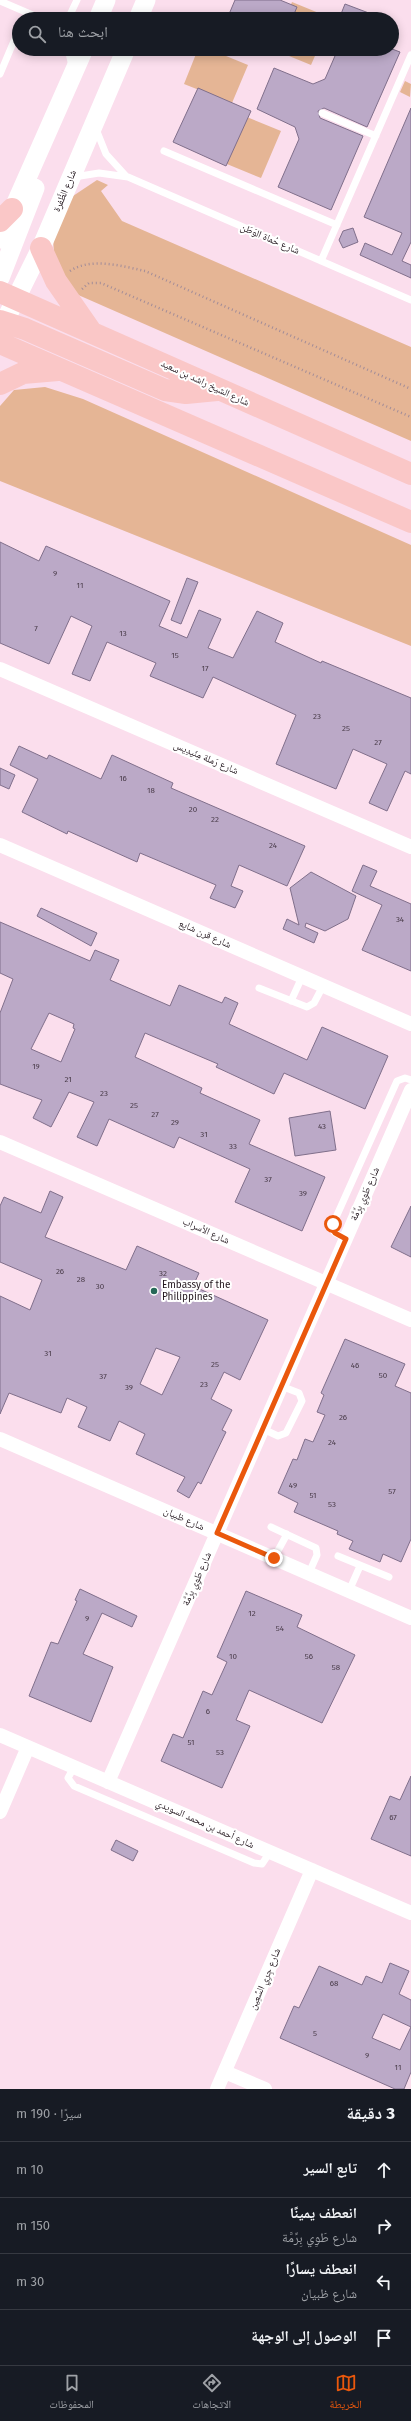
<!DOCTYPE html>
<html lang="ar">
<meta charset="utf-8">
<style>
:root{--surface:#171b24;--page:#20242c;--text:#f1f3f6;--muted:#9ea1a6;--line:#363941;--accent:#ea580c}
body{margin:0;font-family:"Fira Sans","Noto Naskh Arabic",sans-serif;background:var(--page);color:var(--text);direction:rtl}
.stop{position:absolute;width:12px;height:12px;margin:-9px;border:3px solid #ea580c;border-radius:50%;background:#fff}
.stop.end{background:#ea580c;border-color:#fff;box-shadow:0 1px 4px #0008}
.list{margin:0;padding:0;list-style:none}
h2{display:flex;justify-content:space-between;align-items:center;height:52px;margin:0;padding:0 16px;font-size:17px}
h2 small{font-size:13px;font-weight:400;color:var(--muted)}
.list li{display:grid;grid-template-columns:26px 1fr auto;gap:12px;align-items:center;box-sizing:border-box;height:56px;padding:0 16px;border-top:1px solid var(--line)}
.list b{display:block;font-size:15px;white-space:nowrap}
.list p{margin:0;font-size:13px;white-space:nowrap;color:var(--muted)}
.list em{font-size:13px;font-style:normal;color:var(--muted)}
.icon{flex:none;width:22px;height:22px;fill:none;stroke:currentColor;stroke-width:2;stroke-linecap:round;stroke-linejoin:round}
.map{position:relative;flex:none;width:411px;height:2089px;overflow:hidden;direction:ltr}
.search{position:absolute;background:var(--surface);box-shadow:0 2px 10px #0003;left:12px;right:12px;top:12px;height:44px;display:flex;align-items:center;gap:10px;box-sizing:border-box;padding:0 14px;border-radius:22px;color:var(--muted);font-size:15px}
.sheet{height:276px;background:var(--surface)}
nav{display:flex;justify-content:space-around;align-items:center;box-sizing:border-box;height:56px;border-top:1px solid var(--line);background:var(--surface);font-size:11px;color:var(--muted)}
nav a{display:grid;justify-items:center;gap:2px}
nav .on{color:var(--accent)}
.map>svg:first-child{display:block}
</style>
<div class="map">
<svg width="411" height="2089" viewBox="0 0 411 2089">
<rect width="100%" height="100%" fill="#fbdeed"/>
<path fill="#e5b595" d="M292,2L331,18V19H285Z
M198,49H209L248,65L232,103L184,84Z
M272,49H318L311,65Z
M405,81L411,84L410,97L400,92Z
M242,115L281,131L261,178L222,162Z
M97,180L108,185L101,191L122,221L411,347V441L76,294L55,266L53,239L73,196Z
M45,387L83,399L411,545V646L0,481V406L14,390Z"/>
<path fill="#bba9c7" stroke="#806f8b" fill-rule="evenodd" d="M235,0H280L297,7L292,19H227Z
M345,4L382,18V19H353L341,14Z
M338,49H392L400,52L367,127L324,108L318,111L320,118L363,136L331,210L278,187L299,139L295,127L257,109L274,68L313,84L325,79Z
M198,88L251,111L226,166L173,142Z
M411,108V242L402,261L411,265V278L360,255L365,243L392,255L402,233L364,217Z
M353,228L358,242L343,248L339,240L343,231Z
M0,542L39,561L46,546L170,601L159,626L187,638L199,610L221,619L208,648L233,658L257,611L283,623L275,642L321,663L322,661L411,698V774L405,771L387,811L369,803L387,764L353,749L336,789L276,764L296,715L213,677L203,698L150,676L156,663L107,642L90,681L72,674L92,626L71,616L49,664L0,643Z
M187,578L198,582L181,624L171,620Z
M19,746L47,759L49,755L101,779L112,755L173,783L171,788L305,846L287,886L239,865L231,886L243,891L235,908L210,898L216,885L140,853L137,862L68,831L67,834L22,812L38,779L10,765Z
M0,768L15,775L9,789L0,785Z
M363,865L377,871L370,886L411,904V971L362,950L382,905L352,891Z
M311,872L356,896L348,919L325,931L306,923L305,927L318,933L314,943L283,929L287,919L299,925L290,888Z
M41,908L97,933L91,946L37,916Z
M0,922L90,961L95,950L119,960L110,980L170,1006L179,985L222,1003L225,997L238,1003L229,1024L307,1060L322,1027L388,1056L365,1109L284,1073L274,1094L216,1067L218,1064L145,1033L135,1057L202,1088L200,1093L260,1120L249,1144L325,1177L302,1231L235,1202L250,1169L179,1137L174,1148L109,1119L97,1146L77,1137L94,1102L69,1092L51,1127L33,1118L42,1100L0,1084V1013L13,979L0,973ZM49,1013L74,1024L73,1028L75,1029L61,1062L31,1049Z
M330,1111L336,1150L295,1156L289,1118Z
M50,1191L63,1197L45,1237L126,1270L137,1246L199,1273L193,1286L268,1320L240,1380L224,1372L211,1399L232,1410L222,1430L226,1432L201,1484L198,1482L189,1498L177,1491L185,1477L136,1454L145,1434L119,1421L110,1441L78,1427L87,1407L67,1398L61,1413L9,1393L0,1414V1296L30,1310L42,1280L0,1262V1206L4,1197L41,1213ZM156,1348L180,1357L162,1395L140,1384Z
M411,1206V1257L391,1247Z
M345,1339L405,1364L395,1386L411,1393V1539L401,1562L383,1554L380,1562L349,1549L353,1541L337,1534L338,1531L294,1512L298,1503L278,1493L293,1459L297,1460L305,1439L313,1442L325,1415L317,1412L324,1395L321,1393Z
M80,1589L137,1616L132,1627L102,1613L83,1654L113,1667L91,1722L29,1696L51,1642L58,1644L77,1601L75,1600Z
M246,1591L302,1615L297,1627L355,1655L322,1723L249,1690L236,1720L250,1726L222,1788L161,1761L173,1734L183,1738L203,1691L212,1695L227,1662L217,1657Z
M411,1776V1856L371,1839L390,1796L400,1800Z
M116,1840L138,1851L133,1861L111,1850Z
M390,1963L409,1971L399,1994L411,2000V2072L404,2089H395L280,2038L294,2006L299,2008L319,1966L362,1985L366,1976L382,1983ZM383,2014L411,2027L400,2050L372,2038Z"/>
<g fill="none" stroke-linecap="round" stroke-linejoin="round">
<path stroke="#a28c98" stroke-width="2.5" stroke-dasharray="1 3" stroke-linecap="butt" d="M70,271C91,257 122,266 145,271L411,389
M82,289L89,283H101L411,417"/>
<path stroke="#fff" stroke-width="7" d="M0,1L42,19
M68,19L77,0
M68,49L72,66
M0,74L19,29
M322,113L376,136
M96,129L106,154L126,176
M164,151L337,225
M74,177L99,173L128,177L411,300
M321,261L411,55
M259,988L307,1007L314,1003L323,986
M291,1001L302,977
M346,1239L335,1233L332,1229L333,1224L397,1081L405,1078L411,1080
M263,1429L278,1436L286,1433L302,1401L299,1393L281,1386
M271,1527L316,1548L317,1555L309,1573
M338,1556L389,1577
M274,1558L287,1534
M349,1591L360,1566
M74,1767L68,1778L74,1786L254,1863L262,1864L270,1852"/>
<path stroke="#fff" stroke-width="14" d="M0,669L411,847
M0,845L411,1024
M0,1142L411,1320
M0,1439L411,1618
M0,1735L411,1913
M108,1782L411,1090
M0,1812L28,1747
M225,2072L265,2089
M217,2089L312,1870"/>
<path stroke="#fff" stroke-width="19" d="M98,19L106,0
M138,19L146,0
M0,239L84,49
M0,278L35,188
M0,331L41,248L126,49"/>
<path stroke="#fac7c7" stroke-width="22" d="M0,221L12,209
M41,248L56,281L90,330
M0,292L411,474
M0,321L25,329L165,390L186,393L217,390
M0,343L411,522
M0,384L23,373L58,370"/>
</g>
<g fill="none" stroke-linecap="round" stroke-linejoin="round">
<path stroke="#ea580c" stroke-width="5" d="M274,1558L217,1533L346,1239L335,1233L332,1229L333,1224"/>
</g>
<circle fill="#266858" stroke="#fff" stroke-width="1.5" cx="154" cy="1291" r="4"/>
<g text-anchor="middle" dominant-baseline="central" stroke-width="4" stroke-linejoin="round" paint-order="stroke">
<g font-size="8" fill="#483b48">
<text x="55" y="573">9</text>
<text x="80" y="585">11</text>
<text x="36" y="628">7</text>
<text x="123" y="633">13</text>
<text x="175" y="655">15</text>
<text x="205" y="668">17</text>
<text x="317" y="716">23</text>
<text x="346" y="728">25</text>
<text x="378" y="742">27</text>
<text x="123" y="778">16</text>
<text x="151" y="790">18</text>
<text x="193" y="809">20</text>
<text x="215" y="819">22</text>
<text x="273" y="845">24</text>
<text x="400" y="919">34</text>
<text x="36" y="1066">19</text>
<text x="68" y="1079">21</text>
<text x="104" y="1093">23</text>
<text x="134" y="1105">25</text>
<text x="155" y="1114">27</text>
<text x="175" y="1122">29</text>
<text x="322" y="1126">43</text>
<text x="204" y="1134">31</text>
<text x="233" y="1146">33</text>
<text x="268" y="1179">37</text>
<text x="303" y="1193">39</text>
<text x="60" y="1271">26</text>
<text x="163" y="1273">32</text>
<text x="81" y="1279">28</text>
<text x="100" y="1286">30</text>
<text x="48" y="1353">31</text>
<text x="215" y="1364">25</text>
<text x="355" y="1365">46</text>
<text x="383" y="1375">50</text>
<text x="103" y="1376">37</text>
<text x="204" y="1384">23</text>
<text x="129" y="1387">39</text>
<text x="343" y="1417">26</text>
<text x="332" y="1442">24</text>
<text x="293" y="1485">49</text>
<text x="392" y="1491">57</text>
<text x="313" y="1495">51</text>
<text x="332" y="1504">53</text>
<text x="252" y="1613">12</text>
<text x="87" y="1618">9</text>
<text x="280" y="1628">54</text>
<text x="233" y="1656">10</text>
<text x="309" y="1656">56</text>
<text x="336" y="1667">58</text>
<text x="208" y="1711">6</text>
<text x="191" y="1742">51</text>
<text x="220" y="1752">53</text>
<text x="393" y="1817">67</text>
<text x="334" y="1983">68</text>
<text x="315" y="2033">5</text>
<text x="367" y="2055">9</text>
<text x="398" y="2067">11</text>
</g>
<g font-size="10" fill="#22161d" stroke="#fff">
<text transform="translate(65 191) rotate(-67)">شارع الظَّفرة</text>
<text transform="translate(270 239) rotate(23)">شارع حُماة الوَطَن</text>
<text transform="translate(205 383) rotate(25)">شارع الشيخ راشد بن سعيد</text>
<text transform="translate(206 758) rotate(23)">شارع رَملة مِنَيدِيس</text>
<text transform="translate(205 934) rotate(24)">شارع قرن شايِع</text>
<text transform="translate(365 1194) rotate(-66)">شارع طَوِي بِرِّمَّة</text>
<text transform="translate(206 1231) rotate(24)">شارع الأسراب</text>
<text transform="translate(184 1519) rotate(24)">شارع ظبيان</text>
<text transform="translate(197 1579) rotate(-66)">شارع طَوِي بِرِّمَّة</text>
<text transform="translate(205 1824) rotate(24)">شارع أحمد بن محمد السويدي</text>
<text transform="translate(265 1979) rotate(-67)">شارع جِرِي السِّعِين</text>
</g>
<g font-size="10" fill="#22161d" stroke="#fff" text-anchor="start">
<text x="162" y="1285">Embassy of the<tspan x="162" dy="12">Philippines</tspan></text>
</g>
</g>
</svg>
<div class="stop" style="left:333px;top:1224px"></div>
<div class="stop end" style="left:274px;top:1558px"></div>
<div class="search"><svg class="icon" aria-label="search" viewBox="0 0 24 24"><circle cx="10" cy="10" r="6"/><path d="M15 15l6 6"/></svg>ابحث هنا</div>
</div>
<section class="sheet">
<h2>3 دقيقة<small>سيرًا · 190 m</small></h2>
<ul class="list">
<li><svg class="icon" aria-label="ahead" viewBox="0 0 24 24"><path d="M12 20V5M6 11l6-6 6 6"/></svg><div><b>تابع السير</b></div><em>10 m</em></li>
<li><svg class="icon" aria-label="right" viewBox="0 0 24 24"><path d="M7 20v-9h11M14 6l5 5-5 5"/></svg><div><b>انعطف يمينًا</b><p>شارع طَوِي بِرِّمَّة</p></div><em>150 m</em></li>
<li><svg class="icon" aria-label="left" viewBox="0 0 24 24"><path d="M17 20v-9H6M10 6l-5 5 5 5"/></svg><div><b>انعطف يسارًا</b><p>شارع ظبيان</p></div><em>30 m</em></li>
<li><svg class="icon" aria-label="arrive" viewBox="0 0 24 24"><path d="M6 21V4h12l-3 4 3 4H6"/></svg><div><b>الوصول إلى الوجهة</b></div></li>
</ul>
</section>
<nav>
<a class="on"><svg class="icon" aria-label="map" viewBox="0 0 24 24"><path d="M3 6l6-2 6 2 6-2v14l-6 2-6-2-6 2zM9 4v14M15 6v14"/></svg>الخريطة</a>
<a><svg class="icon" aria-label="directions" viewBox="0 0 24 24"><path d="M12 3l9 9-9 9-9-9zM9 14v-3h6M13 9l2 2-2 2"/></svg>الاتجاهات</a>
<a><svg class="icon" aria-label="saved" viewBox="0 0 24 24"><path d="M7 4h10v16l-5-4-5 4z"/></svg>المحفوظات</a>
</nav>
